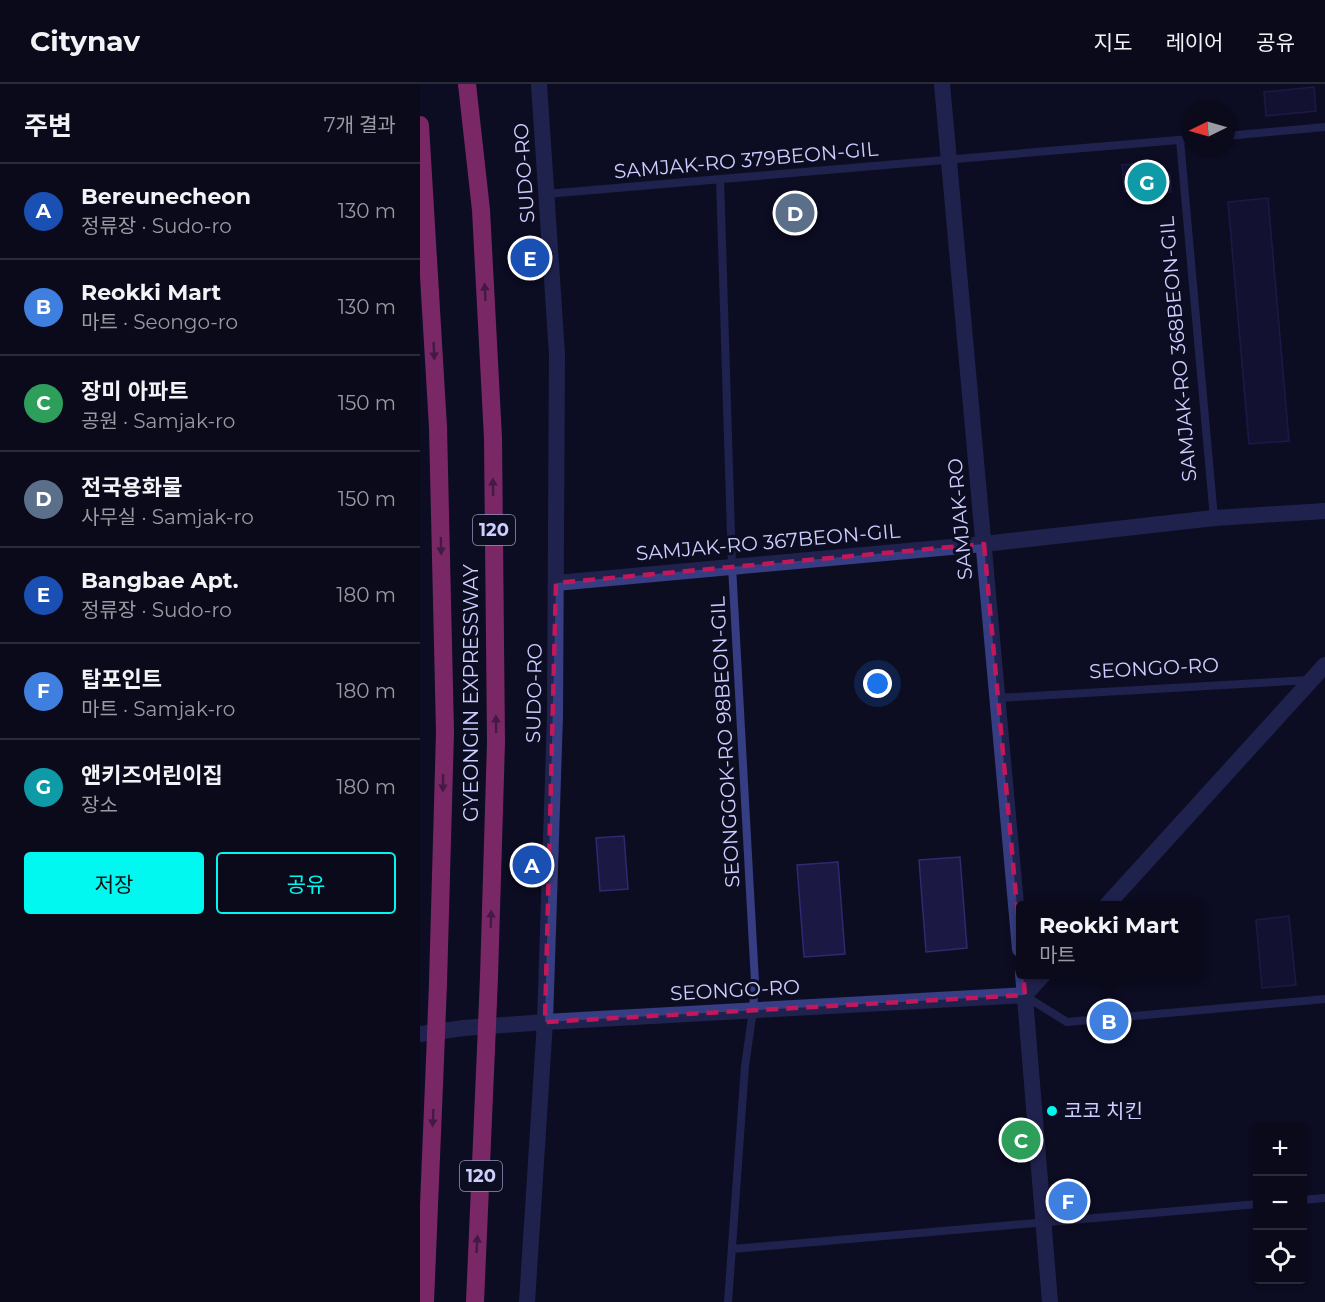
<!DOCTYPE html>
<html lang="ko">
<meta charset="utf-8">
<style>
:root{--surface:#0a0a1a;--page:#181827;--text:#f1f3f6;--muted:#999aa2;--line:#2a2b39;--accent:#00f8f0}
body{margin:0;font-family:Montserrat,"Noto Sans KR",sans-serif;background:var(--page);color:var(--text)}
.controls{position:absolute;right:18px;bottom:18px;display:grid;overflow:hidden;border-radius:6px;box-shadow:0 2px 4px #0004}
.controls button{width:54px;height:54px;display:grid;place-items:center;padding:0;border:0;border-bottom:2px solid var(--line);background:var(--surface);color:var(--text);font:30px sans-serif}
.compass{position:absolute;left:761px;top:18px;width:54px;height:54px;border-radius:50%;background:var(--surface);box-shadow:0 2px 4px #0004;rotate:265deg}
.you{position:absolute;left:458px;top:600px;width:21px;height:21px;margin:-15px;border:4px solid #fff;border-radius:50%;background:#1a73e8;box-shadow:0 0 0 9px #1a73e833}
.badge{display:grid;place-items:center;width:39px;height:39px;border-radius:50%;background:var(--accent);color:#fff;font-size:20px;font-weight:700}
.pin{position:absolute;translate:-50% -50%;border:3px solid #fff;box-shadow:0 2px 6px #0006}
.popup{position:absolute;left:596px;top:817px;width:186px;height:78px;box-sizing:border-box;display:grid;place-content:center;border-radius:6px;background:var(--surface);filter:drop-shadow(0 2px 4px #0005);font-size:20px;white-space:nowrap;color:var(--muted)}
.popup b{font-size:22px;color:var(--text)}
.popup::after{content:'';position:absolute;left:50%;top:100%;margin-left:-12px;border:12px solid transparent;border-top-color:var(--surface)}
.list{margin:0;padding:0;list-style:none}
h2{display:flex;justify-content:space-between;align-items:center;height:78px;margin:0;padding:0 24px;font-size:26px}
h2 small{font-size:20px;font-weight:400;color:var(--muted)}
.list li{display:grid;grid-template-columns:39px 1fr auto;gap:18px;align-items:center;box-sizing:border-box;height:96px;padding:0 24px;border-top:2px solid var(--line)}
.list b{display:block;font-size:22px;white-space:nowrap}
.list p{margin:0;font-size:20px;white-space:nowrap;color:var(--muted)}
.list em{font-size:20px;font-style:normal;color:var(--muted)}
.actions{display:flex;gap:12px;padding:18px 24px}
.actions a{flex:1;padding:14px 0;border:2px solid var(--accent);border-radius:6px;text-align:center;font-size:21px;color:var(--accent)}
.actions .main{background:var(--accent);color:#111}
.icon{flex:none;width:33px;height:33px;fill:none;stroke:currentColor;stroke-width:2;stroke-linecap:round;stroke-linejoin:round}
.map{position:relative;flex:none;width:905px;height:1218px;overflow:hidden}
header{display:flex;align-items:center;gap:36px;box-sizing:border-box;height:84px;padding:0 30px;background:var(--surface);border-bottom:2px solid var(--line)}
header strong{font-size:28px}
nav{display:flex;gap:33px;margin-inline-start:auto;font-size:21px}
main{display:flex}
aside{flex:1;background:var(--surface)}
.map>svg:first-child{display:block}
</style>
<header>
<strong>Citynav</strong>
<nav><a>지도</a><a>레이어</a><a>공유</a></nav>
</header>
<main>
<aside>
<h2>주변<small>7개 결과</small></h2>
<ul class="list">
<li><span class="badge" style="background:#1a4fb4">A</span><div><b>Bereunecheon</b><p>정류장 · Sudo-ro</p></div><em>130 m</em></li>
<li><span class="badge" style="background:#3f7fe0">B</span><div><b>Reokki Mart</b><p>마트 · Seongo-ro</p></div><em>130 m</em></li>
<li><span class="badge" style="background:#2e9e5b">C</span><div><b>장미 아파트</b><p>공원 · Samjak-ro</p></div><em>150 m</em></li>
<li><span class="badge" style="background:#5c6f8a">D</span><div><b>전국용화물</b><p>사무실 · Samjak-ro</p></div><em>150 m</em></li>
<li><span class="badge" style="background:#1a4fb4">E</span><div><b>Bangbae Apt.</b><p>정류장 · Sudo-ro</p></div><em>180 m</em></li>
<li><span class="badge" style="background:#3f7fe0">F</span><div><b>탑포인트</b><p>마트 · Samjak-ro</p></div><em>180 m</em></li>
<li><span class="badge" style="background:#0f9aa8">G</span><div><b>앤키즈어린이집</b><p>장소</p></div><em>180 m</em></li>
</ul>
<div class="actions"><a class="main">저장</a><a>공유</a></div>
</aside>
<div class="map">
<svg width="905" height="1218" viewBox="0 0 905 1218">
<rect width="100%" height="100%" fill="#0d0d22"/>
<path fill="#1b1843" stroke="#2e2970" stroke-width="1.5" d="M894,3L896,27L846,32L844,8Z
M737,78L750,91L751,108L721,110L720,106L705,108L702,81Z
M848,114L869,357L829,360L808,118Z
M204,752L208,805L180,807L176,754Z
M540,773L547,864L506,868L499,776Z
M418,778L425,870L384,873L377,781Z
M869,832L876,901L842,904L836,836Z"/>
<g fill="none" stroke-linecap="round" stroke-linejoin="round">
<path stroke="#363d82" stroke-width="8" d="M806,52L905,43
M760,56L794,434
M300,95L312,482L335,898L333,926L325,982L308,1218
M126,110L770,55
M578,614L889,596
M605,912L647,938L905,915
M882,1116L905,1114
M312,1165L838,1120"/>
<path stroke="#363d82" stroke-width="16" d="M136,499L564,460L794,434L905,427
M686,822L905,581
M0,950L44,944L125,938L605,911L624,890
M107,1218L125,938L135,632L137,270L119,0"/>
<path stroke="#363d82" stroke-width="16" d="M522,0L600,865
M603,890L630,1218"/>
<path stroke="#ff48b8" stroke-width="18" d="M47,0L61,126L73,354L76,658L69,893
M0,41L18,343L25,648L18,899
M5,1218L15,976
M55,1218L66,965"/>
<path stroke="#ff48b8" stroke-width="18" d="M66,965L69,893
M15,976L18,899"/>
</g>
<defs><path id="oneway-solid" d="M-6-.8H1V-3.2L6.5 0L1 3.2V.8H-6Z" transform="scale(1.5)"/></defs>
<g fill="#862a6d">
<use href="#oneway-solid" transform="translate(65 208) rotate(-93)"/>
<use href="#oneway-solid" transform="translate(14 267) rotate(87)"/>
<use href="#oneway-solid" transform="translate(73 403) rotate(-91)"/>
<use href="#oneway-solid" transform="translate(21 462) rotate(89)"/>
<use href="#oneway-solid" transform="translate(76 640) rotate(-91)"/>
<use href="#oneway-solid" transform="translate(23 699) rotate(91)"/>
<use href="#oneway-solid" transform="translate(71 835) rotate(-88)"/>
<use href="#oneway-solid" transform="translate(13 1034) rotate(93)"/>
<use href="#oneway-solid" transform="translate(57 1160) rotate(-87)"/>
</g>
<path d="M0 0H905V1218H0ZM564,460L605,911L125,938L136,499Z" fill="#0d0d22" fill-opacity=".55" fill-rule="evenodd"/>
<path fill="none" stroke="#c2185b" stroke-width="4.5" stroke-dasharray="12 8" stroke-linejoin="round" d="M564,460L605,911L125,938L136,499Z"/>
<circle fill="#00f8f0" stroke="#0d0d22" stroke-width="2" cx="632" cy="1027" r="6"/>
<g text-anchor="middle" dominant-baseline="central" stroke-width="6" stroke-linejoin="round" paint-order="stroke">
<g fill="#0d0d22" stroke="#9394bd" stroke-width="1.5">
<rect x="53" y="431" width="42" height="30" rx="4.5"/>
<rect x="40" y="1077" width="42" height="30" rx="4.5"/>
</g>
<g font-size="18" font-weight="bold" fill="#cdceff">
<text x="74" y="446">120</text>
<text x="61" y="1092">120</text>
</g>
<g font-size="20" fill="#cdceff" stroke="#0d0d22">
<text transform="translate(326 76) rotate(-5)">SAMJAK-RO 379BEON-GIL</text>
<text transform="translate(104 89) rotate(-94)">SUDO-RO</text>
<text transform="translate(758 265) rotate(-95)">SAMJAK-RO 368BEON-GIL</text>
<text transform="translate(540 435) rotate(-95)">SAMJAK-RO</text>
<text transform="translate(348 458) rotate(-5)">SAMJAK-RO 367BEON-GIL</text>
<text transform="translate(734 584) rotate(-3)">SEONGO-RO</text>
<text transform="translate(51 609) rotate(-90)">GYEONGIN EXPRESSWAY</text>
<text transform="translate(114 609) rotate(-89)">SUDO-RO</text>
<text transform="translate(305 658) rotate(-93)">SEONGGOK-RO 98BEON-GIL</text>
<text transform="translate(315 906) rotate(-3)">SEONGO-RO</text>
</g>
<g font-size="20" fill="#cdceff" stroke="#0d0d22" text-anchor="start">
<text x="644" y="1027">코코 치킨</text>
</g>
</g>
</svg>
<div class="controls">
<button>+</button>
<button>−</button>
<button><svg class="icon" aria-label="locate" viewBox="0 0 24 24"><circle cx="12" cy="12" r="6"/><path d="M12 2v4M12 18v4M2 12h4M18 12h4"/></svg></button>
</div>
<svg class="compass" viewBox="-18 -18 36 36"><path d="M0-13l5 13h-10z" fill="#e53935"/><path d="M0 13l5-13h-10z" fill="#999aa2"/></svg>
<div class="you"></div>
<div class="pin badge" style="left:112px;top:781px;background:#1a4fb4">A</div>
<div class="pin badge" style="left:689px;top:937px;background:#3f7fe0">B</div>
<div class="popup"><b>Reokki Mart</b>마트</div>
<div class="pin badge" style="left:601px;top:1056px;background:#2e9e5b">C</div>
<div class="pin badge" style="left:375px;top:129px;background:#5c6f8a">D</div>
<div class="pin badge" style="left:110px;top:174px;background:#1a4fb4">E</div>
<div class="pin badge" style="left:648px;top:1117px;background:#3f7fe0">F</div>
<div class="pin badge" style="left:727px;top:98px;background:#0f9aa8">G</div>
</div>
</main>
